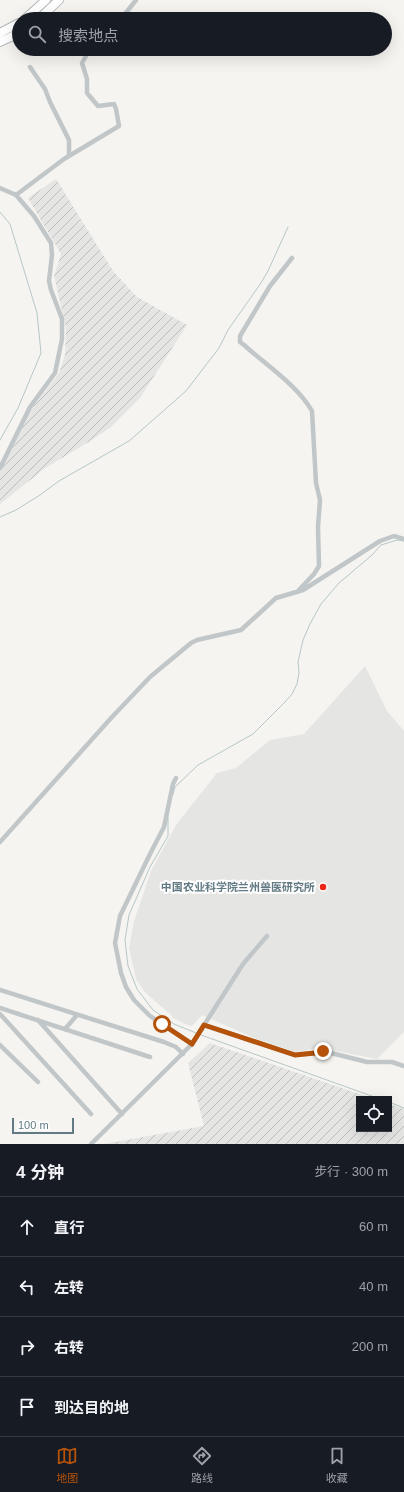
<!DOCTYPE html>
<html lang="zh">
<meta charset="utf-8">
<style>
:root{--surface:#171b24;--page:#20242c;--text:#f1f3f6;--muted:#9ea1a6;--line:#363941;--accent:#b45309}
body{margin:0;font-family:Arial,"Noto Sans SC",sans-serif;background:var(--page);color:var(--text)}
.controls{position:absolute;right:12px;bottom:12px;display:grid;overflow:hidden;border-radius:0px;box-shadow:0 4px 16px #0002}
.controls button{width:36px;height:36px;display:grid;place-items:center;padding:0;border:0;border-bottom:1px solid var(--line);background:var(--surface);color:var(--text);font:20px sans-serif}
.scale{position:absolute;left:12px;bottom:10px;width:62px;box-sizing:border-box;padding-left:4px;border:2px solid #627a83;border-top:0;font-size:11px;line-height:14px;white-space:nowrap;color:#627a83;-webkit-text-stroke:3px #fff;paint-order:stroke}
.stop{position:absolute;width:12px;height:12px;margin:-9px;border:3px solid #b45309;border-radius:50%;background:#fff}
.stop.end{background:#b45309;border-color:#fff;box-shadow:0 1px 4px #0008}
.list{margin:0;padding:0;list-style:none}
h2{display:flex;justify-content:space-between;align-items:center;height:52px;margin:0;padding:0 16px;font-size:17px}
h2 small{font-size:13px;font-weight:400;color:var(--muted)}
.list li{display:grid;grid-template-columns:26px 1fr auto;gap:12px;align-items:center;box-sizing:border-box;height:60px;padding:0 16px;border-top:1px solid var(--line)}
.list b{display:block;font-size:15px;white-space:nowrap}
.list em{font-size:13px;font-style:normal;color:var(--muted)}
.icon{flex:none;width:22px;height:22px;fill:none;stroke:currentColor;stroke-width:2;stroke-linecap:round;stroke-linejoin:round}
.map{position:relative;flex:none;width:404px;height:1144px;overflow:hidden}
.search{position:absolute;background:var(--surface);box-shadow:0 4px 16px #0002;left:12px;right:12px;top:12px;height:44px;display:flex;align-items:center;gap:10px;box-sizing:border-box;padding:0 14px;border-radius:22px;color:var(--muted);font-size:15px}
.sheet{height:292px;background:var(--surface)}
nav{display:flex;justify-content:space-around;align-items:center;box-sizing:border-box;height:56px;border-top:1px solid var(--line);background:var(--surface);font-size:11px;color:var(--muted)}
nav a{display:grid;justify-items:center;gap:2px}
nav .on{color:var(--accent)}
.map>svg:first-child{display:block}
</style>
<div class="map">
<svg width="404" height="1144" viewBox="0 0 404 1144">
<defs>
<pattern id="industrial-furrows" width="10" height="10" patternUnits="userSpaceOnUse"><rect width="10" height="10" fill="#e5e5e4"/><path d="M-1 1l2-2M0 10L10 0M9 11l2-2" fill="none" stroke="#bdbfbe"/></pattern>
</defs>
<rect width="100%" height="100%" fill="#f5f4f0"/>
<path fill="#e5e5e4" d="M365,666L387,711L404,731V1032L377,1059L320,1048L295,1052L254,1038L202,1015L192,1026L185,1024L173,1018L171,1015L156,1002L144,991L136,979L129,948L134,921L151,871L176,825L217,773L236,768L270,740L304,734Z"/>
<path fill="url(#industrial-furrows)" d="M56,179L113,271L137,297L187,325L140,398L111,427L95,438L44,469L0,504V468L30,411L59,373L65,355L66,328L54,276L61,254L28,198Z
M210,1043L374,1099H359V1129H389V1104L404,1109V1144H104L204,1126L188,1063Z"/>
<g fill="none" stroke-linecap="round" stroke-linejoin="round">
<path stroke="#b6c7c8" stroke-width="1" d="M0,212L10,224L37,313L41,353L18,408L0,440
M0,517L16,510L40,495L59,481L129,441L186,391L219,348L228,330L261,283L268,271L288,227
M173,794L175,787L198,765L253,734L285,702L292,694L297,684L299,673L298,662L303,640L310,624L321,604L339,583L372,555L381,545L397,540L404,541
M168,817V836L150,867L129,915L125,940L128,966L137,989L153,1010L174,1024L196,1033
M201,1035L380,1099
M389,1102L404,1108"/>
<g stroke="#b4b8ba" stroke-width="10">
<path id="trunk" d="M25,19L46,0
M39,19L59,0
M0,33L19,23
M0,42L19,33"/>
</g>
<path stroke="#c1c6c8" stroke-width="4.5" d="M121,19L136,0
M30,67L45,89L50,102L69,140V156
M0,188L16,195L34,216L51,243L52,255L49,281L51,290L62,319V339L55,373L30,407L0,468
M16,195L64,159L119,126L116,109L114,104L98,106L87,93V79L82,63L90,49
M292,258L270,286L240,336V342L244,345C266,365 297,385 312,411L316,483L320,500L318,527L319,566L314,574L297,592
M176,778L173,784L164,827L150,854L120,916L115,943L121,973L126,987L134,1000L150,1016L192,1044
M0,842L112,717L150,677L191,643L197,640L241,630L276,598L303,590L380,541L394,536L404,539
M0,990L164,1042L176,1047L183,1054
M0,1008L150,1057
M0,1014L91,1114
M38,1020L122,1114
M204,1025L295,1055L315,1053L323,1051L367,1062H392L404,1066
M65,1029L77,1015
M0,1045L38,1082
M91,1144L192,1044L243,964L267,936"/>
<use href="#trunk" stroke="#fff" stroke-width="8"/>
</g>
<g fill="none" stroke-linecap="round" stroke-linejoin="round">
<path stroke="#b45309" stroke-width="5" d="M162,1024L192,1044L204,1025L295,1055L315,1053L323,1051"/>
</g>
<circle fill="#ed2618" stroke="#fff" stroke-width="1.5" cx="323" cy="887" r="4"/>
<g text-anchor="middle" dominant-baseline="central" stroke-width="4" stroke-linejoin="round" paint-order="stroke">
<g font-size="11" font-weight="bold" fill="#627a83" stroke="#fff" text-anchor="end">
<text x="315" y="887">中国农业科学院兰州兽医研究所</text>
</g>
</g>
</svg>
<div class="controls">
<button><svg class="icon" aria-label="locate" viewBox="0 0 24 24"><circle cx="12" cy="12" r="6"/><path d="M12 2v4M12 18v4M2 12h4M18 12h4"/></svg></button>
</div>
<div class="scale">100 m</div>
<div class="stop" style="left:162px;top:1024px"></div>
<div class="stop end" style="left:323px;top:1051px"></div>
<div class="search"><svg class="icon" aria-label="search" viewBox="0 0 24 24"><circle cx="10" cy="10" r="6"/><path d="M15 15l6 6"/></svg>搜索地点</div>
</div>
<section class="sheet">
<h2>4 分钟<small>步行 · 300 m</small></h2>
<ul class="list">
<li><svg class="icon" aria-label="ahead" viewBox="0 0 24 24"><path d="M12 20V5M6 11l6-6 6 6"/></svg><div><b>直行</b></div><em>60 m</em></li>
<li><svg class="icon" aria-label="left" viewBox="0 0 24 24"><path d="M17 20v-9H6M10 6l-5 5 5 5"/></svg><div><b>左转</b></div><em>40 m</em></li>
<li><svg class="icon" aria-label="right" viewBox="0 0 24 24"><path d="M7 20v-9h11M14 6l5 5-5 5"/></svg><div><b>右转</b></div><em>200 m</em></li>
<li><svg class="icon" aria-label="arrive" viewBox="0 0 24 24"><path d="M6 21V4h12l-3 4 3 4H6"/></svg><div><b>到达目的地</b></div></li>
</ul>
</section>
<nav>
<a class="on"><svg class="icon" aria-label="map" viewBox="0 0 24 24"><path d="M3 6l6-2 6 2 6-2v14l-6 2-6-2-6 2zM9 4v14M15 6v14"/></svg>地图</a>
<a><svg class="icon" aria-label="directions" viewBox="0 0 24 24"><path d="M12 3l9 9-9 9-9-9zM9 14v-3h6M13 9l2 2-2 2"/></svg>路线</a>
<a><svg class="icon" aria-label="saved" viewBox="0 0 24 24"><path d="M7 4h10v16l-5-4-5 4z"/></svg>收藏</a>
</nav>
